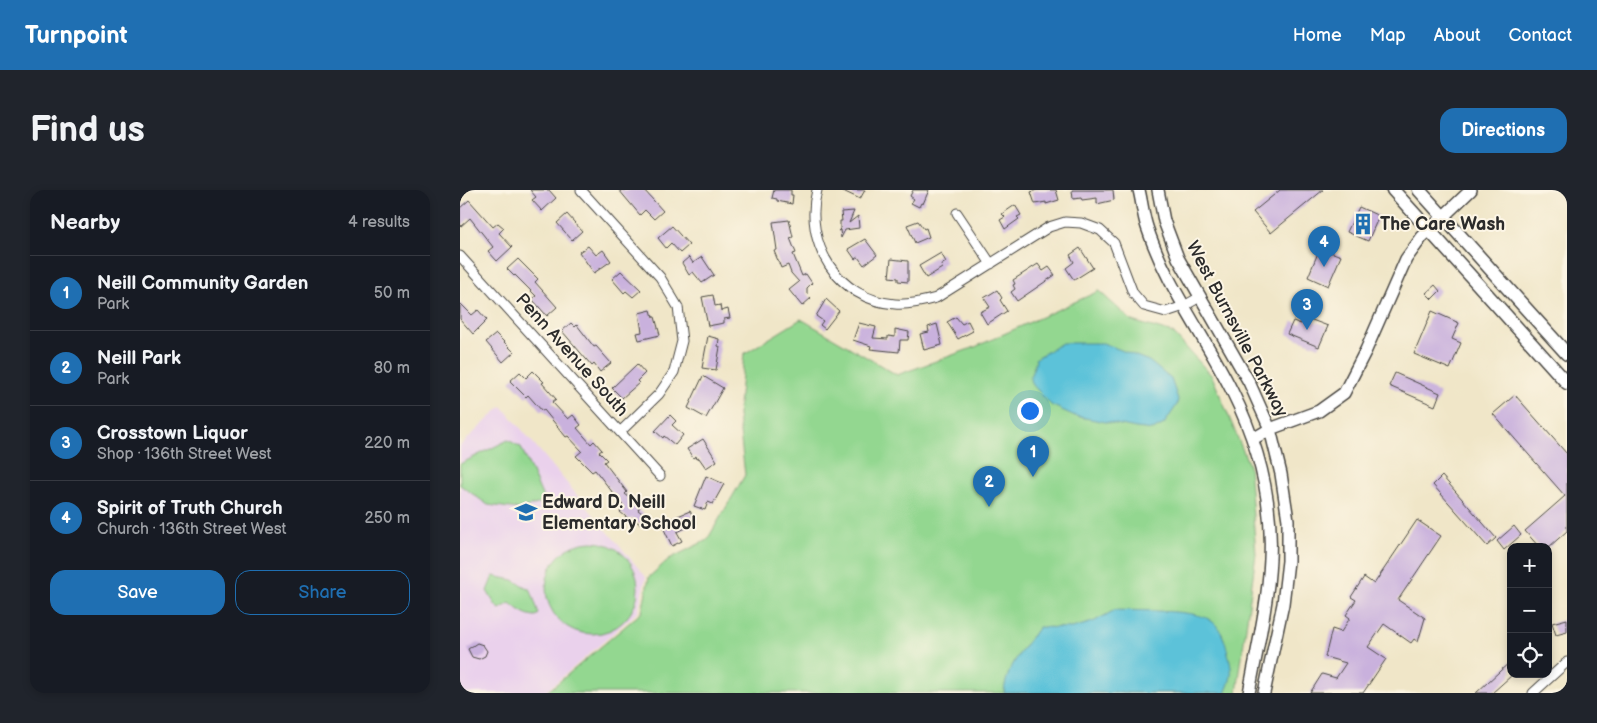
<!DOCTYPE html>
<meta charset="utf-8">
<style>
:root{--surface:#171b24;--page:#20242c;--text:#f1f3f6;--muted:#9ea1a6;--line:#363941;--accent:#1f6fb2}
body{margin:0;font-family:"Balsamiq Sans",sans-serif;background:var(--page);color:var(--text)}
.controls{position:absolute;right:15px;bottom:15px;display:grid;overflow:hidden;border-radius:10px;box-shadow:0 2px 8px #0003}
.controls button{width:45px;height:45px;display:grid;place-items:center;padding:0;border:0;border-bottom:1px solid var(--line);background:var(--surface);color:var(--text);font:25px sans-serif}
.you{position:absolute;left:569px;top:220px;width:18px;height:18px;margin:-12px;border:4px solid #fff;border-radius:50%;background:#1a73e8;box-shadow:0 0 0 8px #1a73e833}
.badge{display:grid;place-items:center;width:32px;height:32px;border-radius:50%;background:var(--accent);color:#fff;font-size:16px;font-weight:700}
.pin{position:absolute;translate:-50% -41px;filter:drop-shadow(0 1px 2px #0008)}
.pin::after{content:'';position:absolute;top:26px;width:18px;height:15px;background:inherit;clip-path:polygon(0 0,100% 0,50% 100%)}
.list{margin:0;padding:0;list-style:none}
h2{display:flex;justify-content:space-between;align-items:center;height:65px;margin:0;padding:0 20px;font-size:21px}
h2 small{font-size:16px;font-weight:400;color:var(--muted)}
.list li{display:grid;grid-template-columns:32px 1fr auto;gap:15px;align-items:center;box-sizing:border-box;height:75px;padding:0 20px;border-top:1px solid var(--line)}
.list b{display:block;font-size:19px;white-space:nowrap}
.list p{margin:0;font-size:16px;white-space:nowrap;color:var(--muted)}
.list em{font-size:16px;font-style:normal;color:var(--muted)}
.actions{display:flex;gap:10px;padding:15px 20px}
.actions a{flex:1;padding:11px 0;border:1px solid var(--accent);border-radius:15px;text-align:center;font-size:18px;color:var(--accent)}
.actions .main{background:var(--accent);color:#fff}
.icon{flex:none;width:28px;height:28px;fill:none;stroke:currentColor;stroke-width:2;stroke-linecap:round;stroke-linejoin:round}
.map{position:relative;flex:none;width:1107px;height:503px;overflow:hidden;border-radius:15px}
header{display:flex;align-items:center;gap:30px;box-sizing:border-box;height:70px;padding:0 25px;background:var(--accent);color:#fff}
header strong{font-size:24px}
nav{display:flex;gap:28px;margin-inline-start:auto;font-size:18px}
.intro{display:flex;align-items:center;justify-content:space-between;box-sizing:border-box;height:120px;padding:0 30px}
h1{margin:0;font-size:35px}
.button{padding:12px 22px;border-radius:15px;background:var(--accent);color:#fff;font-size:18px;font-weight:700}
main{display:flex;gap:30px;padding:0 30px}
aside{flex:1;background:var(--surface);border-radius:15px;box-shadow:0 2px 8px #0003}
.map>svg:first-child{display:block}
</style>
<header>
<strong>Turnpoint</strong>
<nav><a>Home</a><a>Map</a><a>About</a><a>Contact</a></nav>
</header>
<div class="intro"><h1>Find us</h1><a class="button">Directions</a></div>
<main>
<aside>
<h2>Nearby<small>4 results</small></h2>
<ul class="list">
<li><span class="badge">1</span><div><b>Neill Community Garden</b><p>Park</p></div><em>50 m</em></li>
<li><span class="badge">2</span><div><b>Neill Park</b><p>Park</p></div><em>80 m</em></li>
<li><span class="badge">3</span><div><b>Crosstown Liquor</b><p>Shop · 136th Street West</p></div><em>220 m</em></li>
<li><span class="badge">4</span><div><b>Spirit of Truth Church</b><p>Church · 136th Street West</p></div><em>250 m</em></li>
</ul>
<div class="actions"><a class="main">Save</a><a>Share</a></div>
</aside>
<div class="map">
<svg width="1107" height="503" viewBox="0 0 1107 503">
<rect width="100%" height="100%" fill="#fcf5e5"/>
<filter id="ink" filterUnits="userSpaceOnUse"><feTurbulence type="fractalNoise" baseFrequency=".02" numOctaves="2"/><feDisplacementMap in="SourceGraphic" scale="10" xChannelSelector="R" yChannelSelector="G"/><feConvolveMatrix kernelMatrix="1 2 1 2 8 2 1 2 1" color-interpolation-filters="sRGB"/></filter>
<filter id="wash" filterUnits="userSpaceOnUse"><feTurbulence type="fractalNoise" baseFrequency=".0096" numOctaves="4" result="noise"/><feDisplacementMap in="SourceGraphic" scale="20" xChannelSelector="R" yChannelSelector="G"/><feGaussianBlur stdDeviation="1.12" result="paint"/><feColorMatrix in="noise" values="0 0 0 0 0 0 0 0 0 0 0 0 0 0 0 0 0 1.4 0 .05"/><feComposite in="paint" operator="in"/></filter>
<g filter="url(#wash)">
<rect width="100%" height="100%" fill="#f0e6c8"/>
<path fill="#ead1ec" d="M42,216L186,387L178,422L84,503H0V256Z"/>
<path fill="#93d790" stroke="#5f815e" d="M639,101L672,131L713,143L752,186L789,275L796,364L777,503H86L182,422L189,387L209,369L247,350L285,285L278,225L284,164L341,129L437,185L515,157Z
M48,250L61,257L85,312L58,319L28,315L0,295V274Z
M86 398a46 46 0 1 1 92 0a46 46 0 1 1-92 0Z
M33,386L53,390L71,400L79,424L76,426C66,426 57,419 50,413L40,419L36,416L27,401Z"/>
<path fill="#5cc2d9" stroke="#447682" d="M602,153H643L689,171L711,189L718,209L717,215L704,234L693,240L676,238L615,226L591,215L573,195L570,187L576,171L575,169Z
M655,420C675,421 735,419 750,430C760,436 764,448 767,459C772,479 774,484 765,503H544C545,479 565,456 579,437L612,438L633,432Z"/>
<g id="blocks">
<path fill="#c9b1dd" d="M70,0H89L96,8L82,21L72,10L76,7Z
M159,0H184L203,21L194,29L185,20L180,25Z
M314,0H331V5H333L332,14L317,11V9L312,8Z
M381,0H405L400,9Z
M453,0H469L463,14L461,13L459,17L451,13L454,9L450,6Z
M577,0H596L599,10L586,14V12L575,14L571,2Z
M612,0H653L654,10L637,14V8L622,10L621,8L613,9Z
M820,0H863L811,43L793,22Z
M9,10L33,37L38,33L44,38L39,43L52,57L37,71L28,61L33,57L10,28L0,37V18Z
M555,15L561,25L557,27L559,29L545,39L540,30L545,27L542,24Z
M899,17L919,26L908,51L887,42Z
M394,21L389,33L398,26L399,38L385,40L381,48L380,40L378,41L380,39V31H382L381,22Z
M107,24L122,41L112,50L97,33Z
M329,30L333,47L330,48L336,63L333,64L342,86L346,84L352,93L347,98V104L351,108L342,116L329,100L339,92L331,83L328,75L321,78L314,61L317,60L313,32Z
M458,31L464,39L466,38L469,47L455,53L447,35Z
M212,36L229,55L220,63L211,53L206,58L198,48Z
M405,49L417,65L404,75L398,67L395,69L388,59Z
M128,56L136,65L143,60L151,71L134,83L119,62Z
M620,58L633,78L614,90L606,78L614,72L610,65Z
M860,58L881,66L868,96L848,87Z
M481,63L486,72L481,75L482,78L466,88L459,76Z
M229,67L233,73L242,67L254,85L242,93L233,82L229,85L222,73Z
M58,69L78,89L75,92L97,117L87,126L72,109L76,106L55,85L54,86L47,79Z
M431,69L448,71V92L438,91V88L429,87Z
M578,74L583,81L589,77L595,85L557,111L551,102L555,99L553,95L555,94L553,90Z
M161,81L181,100L173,107L166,101L164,103L152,89Z
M975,95L980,101L972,109L966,103Z
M537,100L542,108L540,110L547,121L527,134L520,122L530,117L524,108Z
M253,105L255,116L260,115L261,121L268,119L270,128L264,129V133L248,136L242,107Z
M366,109L379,121L365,139L360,135L363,131L356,126Z
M0,113L12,125L18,120L27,130L13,144L0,129Z
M191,120L193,127H195L200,145L179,150L177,143L182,142L179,123Z
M972,121L999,133L992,149L1001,153L990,179L954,164Z
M496,127L502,134L508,131L513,141L498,149L487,132Z
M844,127L868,136L859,157L827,144L833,131L841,134Z
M111,133L115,137L117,135L134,157L136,156L151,173L140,182L134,174L132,176L102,141Z
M399,133L416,137L413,148L428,149V146L435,147V139L449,142L448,150H440L439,162L410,159L411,156L393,150Z
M477,134L482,155L464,160L460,144L469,142L468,137Z
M36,144L54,162L43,172L26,152Z
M248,146L259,149L258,156L260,157L256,180L242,178Z
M177,174L185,183L177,191L179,193L162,208L152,198Z
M73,181L84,192L82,193L96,209L92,212L108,229L113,225L121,235L117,238L131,254L134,251L142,260L139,262L147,270L144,272L167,302L165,304L180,316L178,320L186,326L180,334L172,328L170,330L160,322L164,317L135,280L132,282L116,266L122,261L108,246L106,247L84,220L82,221L68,205L66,207L50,191L60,182L66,188Z
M935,183L980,203L975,216L929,196Z
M243,186L263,198L246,228L228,218Z
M1055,205L1107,264V341L1089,357H1079L1065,341L1105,306L1033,224Z
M210,225L216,231L212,235L223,245L215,255L204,246L203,248L195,241Z
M243,249L257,271L246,278L239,268L237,269L236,266L233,268L227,259Z
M246,286L264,294L253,314L248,312L245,320L234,316Z
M982,286L1036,348L1027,356L973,295Z
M230,321L237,333L217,342L222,351L212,356L201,333Z
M957,330L981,346L938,410L965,428L958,452L954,449L951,453L924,434L908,457L926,469L903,503H850L862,484L876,488L886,473L865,467L872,439L881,442L890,428L886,425L896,410L891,407L904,387L914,394Z
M1054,336L1061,345L1044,360L1037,351Z
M1107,429V442L1096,445L1092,433Z
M17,453L23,455L27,461L25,466L19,469L12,467L8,459Z
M1051,471V486L1032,503H1016Z"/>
</g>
</g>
<g filter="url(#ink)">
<use href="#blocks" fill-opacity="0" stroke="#494743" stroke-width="1"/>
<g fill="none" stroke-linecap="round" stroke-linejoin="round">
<g stroke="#494743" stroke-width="11">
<path id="minor" d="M121,0L200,87L218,117L222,151L214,182L199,204L160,242
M357,0C343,53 378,110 435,114C449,115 462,112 476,108L589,37L605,32L621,33L640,40L654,53L673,103L684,116L706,122L724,116L740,107
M497,23L531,74
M0,66L200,286
M1073,503L1107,472"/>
</g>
<g stroke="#494743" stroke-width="14">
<path id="tertiary" d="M679,0C682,12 683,25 687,37C706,96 745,146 772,201C798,253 813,311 810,369C808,414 797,459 789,503
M698,0L704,31L718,68L789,192L810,239L821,284L828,330V371L823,414L804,503
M793,249L810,239L859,221L884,203L906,160L946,69L962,47L1011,0"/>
</g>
<g stroke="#494743" stroke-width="15">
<path id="secondary" d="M933,0L1107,193
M959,0L1107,164"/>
</g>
<use href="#minor" stroke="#fff" stroke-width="9"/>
<use href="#tertiary" stroke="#fff" stroke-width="11"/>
<use href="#secondary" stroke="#fff" stroke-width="12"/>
</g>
</g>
<defs>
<g id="building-bare" transform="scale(1.725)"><path d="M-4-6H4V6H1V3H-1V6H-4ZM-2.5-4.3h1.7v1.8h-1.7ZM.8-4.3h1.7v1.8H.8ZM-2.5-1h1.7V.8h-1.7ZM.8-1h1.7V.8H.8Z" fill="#1f6fb2" stroke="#fcf5e5" stroke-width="2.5" paint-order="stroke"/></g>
<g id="school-bare" transform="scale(1.725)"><path d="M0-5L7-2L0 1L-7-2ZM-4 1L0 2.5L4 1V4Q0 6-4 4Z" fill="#1f6fb2" stroke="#fcf5e5" stroke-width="2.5" paint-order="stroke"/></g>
</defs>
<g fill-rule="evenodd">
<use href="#building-bare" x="903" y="34"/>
<use href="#school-bare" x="66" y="322"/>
</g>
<g text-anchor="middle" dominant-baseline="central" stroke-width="4" stroke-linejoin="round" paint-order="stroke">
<g font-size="18" font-weight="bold" fill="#2b2b2b" stroke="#fcf5e5" text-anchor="start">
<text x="920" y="34">The Care Wash</text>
<text x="82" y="312">Edward D. Neill<tspan x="82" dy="21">Elementary School</tspan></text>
</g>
<g font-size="18" fill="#2b2b2b" stroke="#fcf5e5">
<text transform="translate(777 139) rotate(62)">West Burnsville Parkway</text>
<text transform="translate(112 165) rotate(48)">Penn Avenue South</text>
</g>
</g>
</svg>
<div class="controls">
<button>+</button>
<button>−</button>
<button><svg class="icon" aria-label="locate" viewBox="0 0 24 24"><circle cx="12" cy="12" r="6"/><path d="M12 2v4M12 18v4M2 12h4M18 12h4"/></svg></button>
</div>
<div class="you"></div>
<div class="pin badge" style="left:573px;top:287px">1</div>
<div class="pin badge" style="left:529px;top:317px">2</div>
<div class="pin badge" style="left:847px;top:140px">3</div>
<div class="pin badge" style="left:864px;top:77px">4</div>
</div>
</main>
